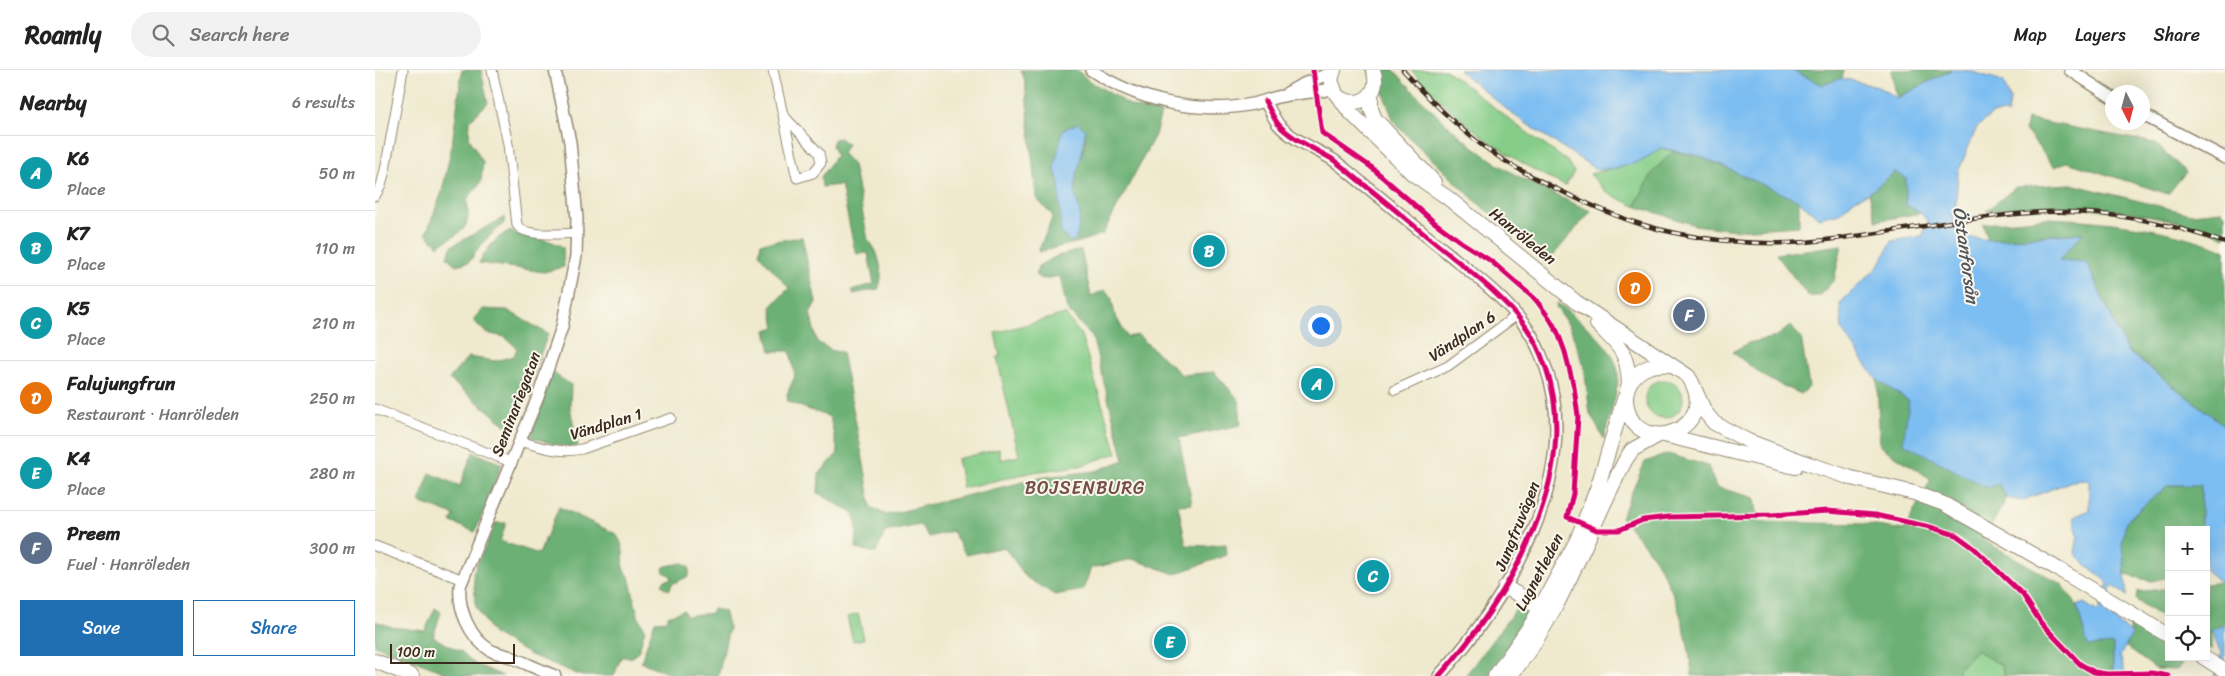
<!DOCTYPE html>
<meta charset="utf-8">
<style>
:root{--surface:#fff;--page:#f2f2f2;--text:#222;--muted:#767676;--line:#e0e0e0;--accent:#1f6fb2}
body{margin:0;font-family:Sriracha,sans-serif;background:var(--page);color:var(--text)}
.controls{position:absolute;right:15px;bottom:15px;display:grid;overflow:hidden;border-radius:0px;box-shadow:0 5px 20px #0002}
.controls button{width:45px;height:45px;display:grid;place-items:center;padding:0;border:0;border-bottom:1px solid var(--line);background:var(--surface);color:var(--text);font:25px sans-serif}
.compass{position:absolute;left:1730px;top:15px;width:45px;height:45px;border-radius:50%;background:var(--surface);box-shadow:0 5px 20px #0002;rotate:174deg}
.scale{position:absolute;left:15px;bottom:12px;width:125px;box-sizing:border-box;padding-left:5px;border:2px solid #3b2a1e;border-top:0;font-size:14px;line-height:18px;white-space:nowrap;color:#3b2a1e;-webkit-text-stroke:4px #fbf7ec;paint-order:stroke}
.you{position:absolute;left:945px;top:255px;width:18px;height:18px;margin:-12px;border:4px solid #fff;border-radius:50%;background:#1a73e8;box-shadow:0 0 0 8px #1a73e833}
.badge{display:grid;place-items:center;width:32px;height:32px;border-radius:50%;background:var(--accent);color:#fff;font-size:16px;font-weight:700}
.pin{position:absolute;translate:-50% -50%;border:2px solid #fff;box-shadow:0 1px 5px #0006}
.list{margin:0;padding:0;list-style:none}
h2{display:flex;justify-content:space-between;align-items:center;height:65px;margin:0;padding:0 20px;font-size:21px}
h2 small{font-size:16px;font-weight:400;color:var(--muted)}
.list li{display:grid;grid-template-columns:32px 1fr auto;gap:15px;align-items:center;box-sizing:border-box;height:75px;padding:0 20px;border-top:1px solid var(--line)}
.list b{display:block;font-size:19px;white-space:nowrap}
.list p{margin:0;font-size:16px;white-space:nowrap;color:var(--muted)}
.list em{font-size:16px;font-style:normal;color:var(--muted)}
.actions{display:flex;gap:10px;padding:15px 20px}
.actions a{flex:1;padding:11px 0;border:1px solid var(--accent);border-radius:0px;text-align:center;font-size:18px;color:var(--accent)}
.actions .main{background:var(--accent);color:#fff}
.icon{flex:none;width:28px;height:28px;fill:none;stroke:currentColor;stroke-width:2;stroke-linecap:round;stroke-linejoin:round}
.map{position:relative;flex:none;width:1850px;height:606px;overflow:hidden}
header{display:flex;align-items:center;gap:30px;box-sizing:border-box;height:70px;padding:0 25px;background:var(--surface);border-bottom:1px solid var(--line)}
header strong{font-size:24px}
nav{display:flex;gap:28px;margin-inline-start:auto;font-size:18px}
.search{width:350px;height:45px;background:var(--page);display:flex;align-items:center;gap:12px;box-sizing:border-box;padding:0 18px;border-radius:28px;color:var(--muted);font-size:19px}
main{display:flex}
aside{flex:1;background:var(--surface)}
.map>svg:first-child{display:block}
</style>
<header>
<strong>Roamly</strong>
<div class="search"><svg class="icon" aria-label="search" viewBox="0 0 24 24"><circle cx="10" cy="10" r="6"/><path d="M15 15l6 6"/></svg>Search here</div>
<nav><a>Map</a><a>Layers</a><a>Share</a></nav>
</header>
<main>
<aside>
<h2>Nearby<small>6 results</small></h2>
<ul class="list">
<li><span class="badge" style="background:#0f9aa8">A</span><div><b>K6</b><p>Place</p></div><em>50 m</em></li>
<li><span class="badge" style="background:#0f9aa8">B</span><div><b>K7</b><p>Place</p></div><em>110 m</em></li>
<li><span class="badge" style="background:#0f9aa8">C</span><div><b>K5</b><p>Place</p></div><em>210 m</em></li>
<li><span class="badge" style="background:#e8710a">D</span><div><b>Falujungfrun</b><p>Restaurant · Hanröleden</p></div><em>250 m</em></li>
<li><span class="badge" style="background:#0f9aa8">E</span><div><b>K4</b><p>Place</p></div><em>280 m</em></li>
<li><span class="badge" style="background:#5c6f8a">F</span><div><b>Preem</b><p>Fuel · Hanröleden</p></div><em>300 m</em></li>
</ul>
<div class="actions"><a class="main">Save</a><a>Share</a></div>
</aside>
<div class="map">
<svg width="1850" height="606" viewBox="0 0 1850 606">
<rect width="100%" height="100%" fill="#fbf7ec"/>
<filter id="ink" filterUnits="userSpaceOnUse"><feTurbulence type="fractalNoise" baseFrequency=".02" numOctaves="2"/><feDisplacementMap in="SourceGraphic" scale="10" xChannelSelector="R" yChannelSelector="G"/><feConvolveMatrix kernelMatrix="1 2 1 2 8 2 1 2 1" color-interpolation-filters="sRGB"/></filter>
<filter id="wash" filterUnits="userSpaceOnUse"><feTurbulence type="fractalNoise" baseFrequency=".0096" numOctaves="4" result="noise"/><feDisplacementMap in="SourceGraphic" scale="20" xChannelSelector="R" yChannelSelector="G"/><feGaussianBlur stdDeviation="1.12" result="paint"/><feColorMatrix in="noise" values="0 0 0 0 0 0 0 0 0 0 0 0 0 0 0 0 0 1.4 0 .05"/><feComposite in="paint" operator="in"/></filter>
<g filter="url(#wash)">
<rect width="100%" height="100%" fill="#efe9ce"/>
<path fill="#85cd88" stroke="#607c53" d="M1036,0H1071L1143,56L1192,91L1199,102L1190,116C1128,86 1082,51 1036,0Z
M1286,78L1298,81L1278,102L1260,136L1232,123L1215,104L1267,91Z
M690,244L706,265L742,383L705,396L658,402L588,418L582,389L624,379L626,390L644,386L622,287L625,286L620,263Z
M1270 329a19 19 0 1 1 38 0a19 19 0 1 1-38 0Z
M483,544L489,569L478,571L472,547Z
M1601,580L1626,595L1630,606H1582L1583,600Z"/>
<path fill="#6cb074" stroke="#546d49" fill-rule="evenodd" d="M87,0H106L113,33L95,50L94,68L108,92L106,112L92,129C96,162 89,159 63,176L51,164L67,122L77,75Z
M646,0H702L713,10L758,37L786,43L780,65L728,164L704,172L663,182L678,146L661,128L650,11ZM710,60V75L703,95L699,124L684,112L679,98Z
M1005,0H1019C1047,31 1077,62 1111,86C1143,109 1180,125 1216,141L1174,190L1107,137L1020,54L1006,18Z
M1416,0H1469L1467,8L1448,15Z
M1516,0H1577L1522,28Z
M1652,49L1780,73L1811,102L1793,124L1692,92L1679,97L1650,60Z
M465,68L472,74L467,83L478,95L493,170C504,180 510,206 503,219L478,224L477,220L499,214L493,183L482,184L480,181L466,115L447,117L446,107L461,85L457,76L459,69Z
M1298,81L1325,86L1424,131V156L1361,160L1320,155L1260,136L1278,102Z
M1520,102L1531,108V135L1546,143L1501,151L1494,123Z
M1696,114L1816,144L1847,141L1850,144V167C1773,137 1692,133 1611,141L1641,117Z
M130,147L129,153L109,171L94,192L81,195L72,187L77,176Z
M1670,148C1731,150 1792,158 1850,180V356L1752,280L1711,192L1684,190L1707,163L1613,170L1608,154Z
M134,161C153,169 171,167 188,177L189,197L169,202L104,193C111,180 120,168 134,161Z
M427,167L441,232L435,243L442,272L458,281L467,282L491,405L496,437L511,445L669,407L721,401L749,390L717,266L692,240L685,206L668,209L661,206L663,196L682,186L706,180L716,226L730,220L736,226L740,245L752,267L763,265L807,305L839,302L864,330L866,355L804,368L817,434L803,435L811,475L830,476L851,474L852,485L800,504L758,489L716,498L708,520L680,525L652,508L629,477L591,485L577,461L554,467L545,455L510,462L501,483L481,479L482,458L479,444L443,423L444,404L463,383L455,347L413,332L412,324L420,306L415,281H396L391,260L400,257L396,237L414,218L384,184L386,173Z
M1467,175L1459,210L1444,226H1433L1401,184Z
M1182,233C1202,248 1243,278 1243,305C1243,326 1233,348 1229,369L1215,344L1209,296L1196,259L1181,237Z
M107,239L132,240L173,264L139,354L132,356L74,309L93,287L120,291L139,286L142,278L130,267L111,263L98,250Z
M1415,256L1426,267L1434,317L1426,324L1393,309L1357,282L1373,273L1401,267Z
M177,302L196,315L195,337L203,377L185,376L156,367Z
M1502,310L1534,331L1624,414L1632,428L1608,470L1688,515L1702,536L1713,575L1738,574V606H1630L1626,595L1601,580L1583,600L1582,606H1317C1314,569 1303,528 1284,496C1274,478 1258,463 1246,447L1270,392L1293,384L1333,396L1341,417L1380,428L1383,452L1488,454L1529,460L1556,409L1505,376Z
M98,382L127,394L100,462L76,452L79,445L44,432L55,403L85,416Z
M1793,415H1826V460H1794V507L1777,511L1750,505L1747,474L1751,451Z
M184,437L241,464C249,475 249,485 248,499L254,506L263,546L270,559L264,580L258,587H246L239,606H207L156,585L118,564L101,537L98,503L121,453H131L125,471L164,484Z
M308,493L314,497V506L297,514L295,519L293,520L287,515L290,510L297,509L296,506L289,502L288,498L291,496Z
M1846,512L1850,520V555L1836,560V580L1831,577V514Z
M1794,518V552L1761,530L1762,522Z
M60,538L66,542L58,567L87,582L100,594L128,606H78L0,575V551L17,557L50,561Z
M1149,538L1152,547L1114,606H1090L1141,539Z
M338,539L349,541L354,558L343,606H300L266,592L280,551L292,550L293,546L309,540L311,546L337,543Z
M1750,550L1794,582V587H1801L1808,592L1802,600L1781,599L1750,576L1757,564Z"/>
<path fill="#7dbef2" stroke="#5c7488" d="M1084,0H1416L1448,15L1467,8L1503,17L1522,28L1577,0H1591L1628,11L1635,30L1633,43L1617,44L1602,57L1583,102L1581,133L1578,149L1591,167L1616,170L1708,163L1684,190L1711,192L1752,281L1850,356V520L1845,512L1831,500V460H1826V415H1793L1751,451L1747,474L1752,526L1737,515L1729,541L1757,564L1745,586L1751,606H1738V574L1713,576L1702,536L1709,533L1723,542L1733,513C1722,501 1709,496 1700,483L1703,466L1699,447L1714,440V410L1697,411L1646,431L1632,428L1624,414L1613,418L1528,373L1534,331L1502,310L1467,260L1465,233L1503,197L1517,171L1547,166L1553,152L1546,143L1531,135V108L1520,102L1494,123L1480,129L1465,143L1444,148L1424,131L1325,86L1286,78L1267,91L1243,98L1222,100L1140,46Z
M703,53L710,60C710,81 700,101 700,122C700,128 703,133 704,138C706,148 703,159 701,169L695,172L686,163L684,112L679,98L688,60Z
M1850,555V596L1846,606H1839L1846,583L1836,560Z"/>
</g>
<g filter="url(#ink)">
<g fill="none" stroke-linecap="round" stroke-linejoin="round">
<g stroke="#958a76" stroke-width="11">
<path id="minor" d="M117,0L133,74L142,155C149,167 188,164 201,163
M398,0L422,108L438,103L446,93L444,83L409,46
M0,126L6,116L10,100L28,0
M1020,320L1073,296L1142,245
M0,339L136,392
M144,371C166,377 185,384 207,379L296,348
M0,476L88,510"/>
</g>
<g stroke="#958a76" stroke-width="14">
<path id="tertiary" d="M716,0C763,31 823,45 878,34C888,32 898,27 908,26C924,23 941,22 958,19
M1695,0L1738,28
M912,23L926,15L958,2
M890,31C894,38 898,47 903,54C916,69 940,79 957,89C967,96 977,105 987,113C1014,134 1041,158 1069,180C1098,204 1129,227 1151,257C1160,269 1166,284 1171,298C1208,403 1133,531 1064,606
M1768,45L1850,88
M180,606C164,600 149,592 133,586C127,584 120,583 115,580C94,567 83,539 85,516L163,327L187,257L201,186L202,149L195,72L180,0"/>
</g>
<g stroke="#958a76" stroke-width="16">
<path id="primary" d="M1321,322L1330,342L1339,353L1373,371L1434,394L1476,408L1539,423L1569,434L1683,499L1794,566
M1289,365L1420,397
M1828,587L1850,601"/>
</g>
<g stroke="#958a76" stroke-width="16">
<path id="trunk" d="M959,0L956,10L961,24L975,42L1038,104L1073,128L1201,232L1313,306C1349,359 1262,390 1252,337C1250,328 1251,319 1256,311C1266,296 1280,294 1296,295
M996,25V39L1000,49L1059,112
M965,28C986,40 1007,23 998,0
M1222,254C1245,277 1253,282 1254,315
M1130,517L1174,542
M0,591L37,606
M1120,606L1157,553L1202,470L1223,416L1249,329
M1135,606C1188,542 1212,462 1251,389L1257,380L1284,365"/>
</g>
<use href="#minor" stroke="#fff" stroke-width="9"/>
<use href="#tertiary" stroke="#fff" stroke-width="11"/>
<use href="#primary" stroke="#fff" stroke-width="14"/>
<use href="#trunk" stroke="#fff" stroke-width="14"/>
<g stroke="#3b2a1e" stroke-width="4.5">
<path id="rail" d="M1028,0C1054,29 1082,58 1115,81C1137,97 1163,110 1188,122C1213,134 1239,146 1265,154C1318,170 1377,176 1431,172C1511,165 1589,146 1668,142C1729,140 1793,152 1850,173"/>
</g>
<use href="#rail" stroke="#fbf7ec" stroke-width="2.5" stroke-dasharray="8" stroke-linecap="butt"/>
<g stroke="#fbf7ec" stroke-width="8">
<path id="cycleway" d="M938,0L947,63L996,97L1059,152L1086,172L1116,191L1161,230L1175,249L1183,263L1190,282L1199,317L1203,346L1198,424L1192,447L1222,460H1244L1268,450L1294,447L1396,445L1452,441L1500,445L1555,457L1581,465L1599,478L1648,525L1666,553L1705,594L1719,602L1732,604L1777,603L1793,606
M890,31C894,38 898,47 903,54C916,69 940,79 957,89C967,96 977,105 987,113C1014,134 1041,158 1069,180C1098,204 1129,227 1151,257C1160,269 1166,284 1171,298C1208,403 1133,531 1064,606"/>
</g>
<use href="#cycleway" stroke="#d6006c" stroke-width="5"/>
</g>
</g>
<g text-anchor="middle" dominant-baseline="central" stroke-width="4" stroke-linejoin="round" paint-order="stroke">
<g font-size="16" fill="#3b2a1e" stroke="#fbf7ec">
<text transform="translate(1148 166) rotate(39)">Hanröleden</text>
<text transform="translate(1087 266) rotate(-34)">Vändplan 6</text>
<text transform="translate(141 334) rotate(-69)">Seminariegatan</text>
<text transform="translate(231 354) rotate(-17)">Vändplan 1</text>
<text transform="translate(1142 456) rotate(-68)">Jungfruvägen</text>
<text transform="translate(1164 502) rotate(-62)">Lugnetleden</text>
</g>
<g font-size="18" font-style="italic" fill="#4f565e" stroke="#fbf7ec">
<text transform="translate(1591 185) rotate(82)">Östanforsån</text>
</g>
<g font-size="18" letter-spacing="1" fill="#734f46" stroke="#fbf7ec">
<text x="710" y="418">BOJSENBURG</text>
</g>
</g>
</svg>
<div class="controls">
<button>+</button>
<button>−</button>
<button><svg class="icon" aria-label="locate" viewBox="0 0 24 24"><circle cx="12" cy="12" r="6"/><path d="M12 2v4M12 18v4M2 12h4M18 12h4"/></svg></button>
</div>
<svg class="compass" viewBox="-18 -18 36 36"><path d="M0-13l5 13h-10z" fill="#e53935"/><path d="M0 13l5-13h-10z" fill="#767676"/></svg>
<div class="scale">100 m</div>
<div class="you"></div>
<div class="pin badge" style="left:942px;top:314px;background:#0f9aa8">A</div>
<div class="pin badge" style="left:834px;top:181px;background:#0f9aa8">B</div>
<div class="pin badge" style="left:998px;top:506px;background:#0f9aa8">C</div>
<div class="pin badge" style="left:1260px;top:218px;background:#e8710a">D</div>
<div class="pin badge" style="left:795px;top:572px;background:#0f9aa8">E</div>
<div class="pin badge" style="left:1314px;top:245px;background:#5c6f8a">F</div>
</div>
</main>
